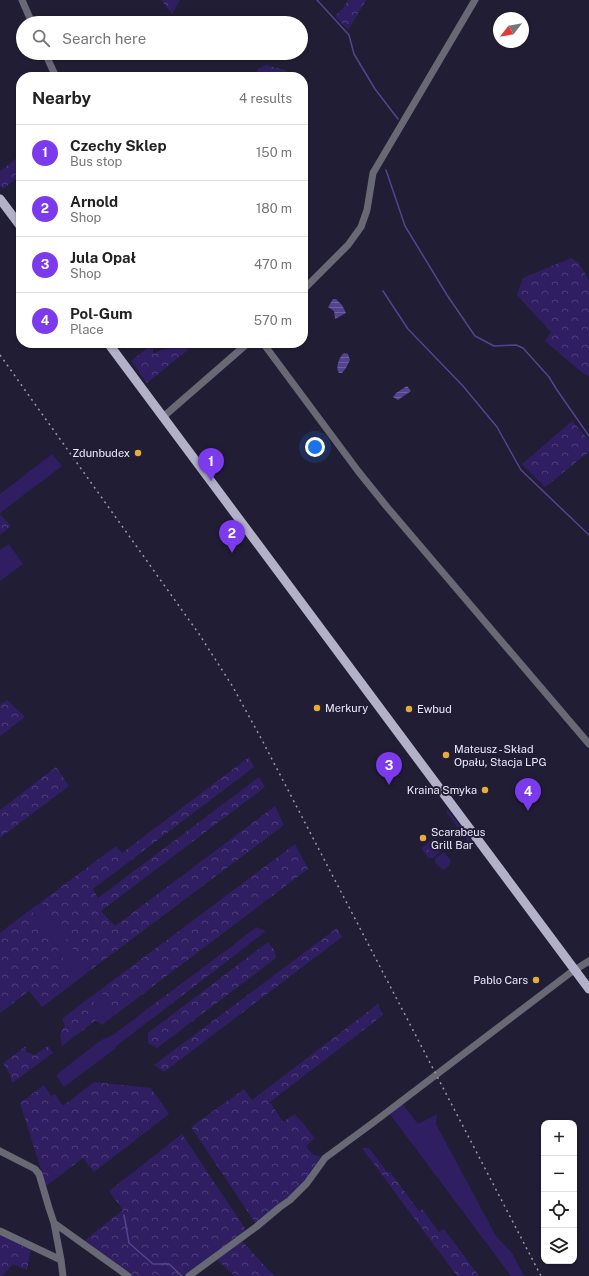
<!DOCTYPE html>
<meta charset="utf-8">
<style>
:root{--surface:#fff;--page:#f6f6f6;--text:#222;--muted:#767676;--line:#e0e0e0;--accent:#7c3aed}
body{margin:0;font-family:"Public Sans",sans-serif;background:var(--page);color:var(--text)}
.controls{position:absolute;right:12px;bottom:12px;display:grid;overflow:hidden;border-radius:8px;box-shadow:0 1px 3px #0004}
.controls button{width:36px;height:36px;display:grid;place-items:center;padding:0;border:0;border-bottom:1px solid var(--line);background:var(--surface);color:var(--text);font:20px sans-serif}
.compass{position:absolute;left:493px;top:12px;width:36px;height:36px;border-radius:50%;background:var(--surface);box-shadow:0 1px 3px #0004;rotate:239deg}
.you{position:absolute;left:315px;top:447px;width:14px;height:14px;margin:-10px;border:3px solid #fff;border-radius:50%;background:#1a73e8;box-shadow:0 0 0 6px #1a73e833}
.badge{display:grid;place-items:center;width:26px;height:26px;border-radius:50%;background:var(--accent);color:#fff;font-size:13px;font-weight:700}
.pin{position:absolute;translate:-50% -33px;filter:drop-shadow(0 1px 2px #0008)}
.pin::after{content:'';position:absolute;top:21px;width:14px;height:12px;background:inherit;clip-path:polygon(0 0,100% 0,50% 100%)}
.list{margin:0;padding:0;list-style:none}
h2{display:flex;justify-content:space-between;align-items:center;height:52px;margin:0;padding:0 16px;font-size:17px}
h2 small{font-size:13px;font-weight:400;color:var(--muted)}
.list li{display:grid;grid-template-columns:26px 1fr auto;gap:12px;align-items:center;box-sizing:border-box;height:56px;padding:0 16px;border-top:1px solid var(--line)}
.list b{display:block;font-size:15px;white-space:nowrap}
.list p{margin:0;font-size:13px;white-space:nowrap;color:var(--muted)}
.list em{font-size:13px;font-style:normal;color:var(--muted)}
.icon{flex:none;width:22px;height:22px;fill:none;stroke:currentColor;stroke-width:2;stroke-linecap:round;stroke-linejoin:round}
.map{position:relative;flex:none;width:589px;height:1276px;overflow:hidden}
.search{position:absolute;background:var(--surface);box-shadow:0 1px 3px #0004;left:16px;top:16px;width:292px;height:44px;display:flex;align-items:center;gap:10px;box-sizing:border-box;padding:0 14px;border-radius:22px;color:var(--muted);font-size:15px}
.panel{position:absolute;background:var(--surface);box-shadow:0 1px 3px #0004;left:16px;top:72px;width:292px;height:276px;border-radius:16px}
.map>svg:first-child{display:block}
</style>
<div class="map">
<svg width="589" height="1276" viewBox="0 0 589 1276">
<defs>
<pattern id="forest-crowns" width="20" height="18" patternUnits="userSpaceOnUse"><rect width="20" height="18" fill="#301e62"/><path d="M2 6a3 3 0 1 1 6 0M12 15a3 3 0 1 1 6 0" fill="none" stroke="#4e3f79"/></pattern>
<pattern id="water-rules" width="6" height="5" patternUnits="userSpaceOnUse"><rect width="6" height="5" fill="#54448f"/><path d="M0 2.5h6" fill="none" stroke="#6d5fa0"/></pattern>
</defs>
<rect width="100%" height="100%" fill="#211d34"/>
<path fill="#301e62" d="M52,454L62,466L0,513V494Z
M9,544L23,564L0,581V550Z
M447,809L473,843H469L447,813Z
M434,838L443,849L433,858H428L421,848Z
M444,852L451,860L449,866L443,870L435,862V858Z
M41,902L88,972L78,980L31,909Z
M256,927L266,931L234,956L231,952H224Z
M100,990L115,1015L107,1021L90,997Z
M150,1007L149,1021L115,1047L116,1048L64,1087L56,1075L101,1040L113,1035Z
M402,1103L418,1124L437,1114L436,1124L496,1236L512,1253L524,1276H511L389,1113Z"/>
<path fill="url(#forest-crowns)" d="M161,0H180L172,14Z
M348,0H366L348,30L335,16L343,8Z
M266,65L285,70L293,77H254L258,69Z
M21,155V175L3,189L0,185V171Z
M571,258L579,263L589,280V376L584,374L545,341L551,332L517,295L523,278Z
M150,346L153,349V353L154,354C164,347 172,348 183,346L188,350L147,383L131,361Z
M572,421L589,440V452L545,487L522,464Z
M0,514L11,526L0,535Z
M7,700L25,717L0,736V705Z
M249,757L254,767L93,889L98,898L259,777L265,787L101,911L115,926L275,806L284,825L88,972L41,902L116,846L122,853Z
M56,767L69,786L0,838V810Z
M437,843L442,849L431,857L426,851Z
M295,844L308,869L115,1015L100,990Z
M31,909L78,980L42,1007L29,991L0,1013V933Z
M337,928L342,937L164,1072L154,1065Z
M268,942L275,951L276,958L157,1048L148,1043V1033Z
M224,952H231L234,956L149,1021L150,1007Z
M90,997L107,1021L102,1025L96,1020L62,1046L60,1034L65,1026L62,1019Z
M378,1004L383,1015L270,1102L283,1122L295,1114L315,1138L306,1146L313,1155L321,1156L307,1179L287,1199L256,1224L191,1127L244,1089L252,1100Z
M26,1046V1052L35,1055L48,1046L53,1053L12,1083L10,1075L3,1063Z
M94,1082L151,1088L169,1114L94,1172L83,1158L46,1186L20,1103L44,1085L51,1096L55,1094L63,1106Z
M182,1134L246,1230L184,1276H133L84,1241L123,1210L109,1191Z
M362,1148H369L387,1172H390L419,1211L422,1209L439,1232L444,1229L479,1276H457Z
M0,1233L31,1248L27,1270L13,1264L2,1276H0Z
M242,1241L274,1276H235L217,1260Z"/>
<path fill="url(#water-rules)" d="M333,299H336L342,305L346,313L335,319L334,311L328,307Z
M344,353L348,354L350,360L346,368L342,373H339C335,368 339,357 344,353Z
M407,386L411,391L398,400L393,397L396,393Z"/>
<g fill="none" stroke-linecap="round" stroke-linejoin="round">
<path stroke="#54448f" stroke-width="1.5" d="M317,0L349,35L354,54L375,89L398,119
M386,170L405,226L447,295L475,336L494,346L516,345L523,348L549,377L557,390L589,436
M383,291L408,329L463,386L497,427L521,470L589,535
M124,1215L129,1243L153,1264H169L182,1276"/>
<path stroke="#696875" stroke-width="7" d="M22,0L32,23
M45,53L56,77
M303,290L348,245L361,227L367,210L373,173L475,0
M263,343L358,471L387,507L589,744
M163,417L248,343
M0,1151L35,1169L39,1174L49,1208L54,1223L128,1276
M54,1223L61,1260L63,1276
M0,1231L61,1260
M189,1276L256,1227L280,1207L290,1200L307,1183L325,1158L374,1122L570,973L589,961"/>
<path stroke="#b3b1ca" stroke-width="9" d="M0,199L21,227
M108,343L589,989"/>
<path stroke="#9a98ab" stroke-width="1.5" stroke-dasharray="2 4" stroke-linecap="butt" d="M0,355L199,634L233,687L263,742L541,1276"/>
</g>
<g fill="#e7ac37" stroke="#211d34" stroke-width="1.5">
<circle cx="138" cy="453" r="4"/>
<circle cx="317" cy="708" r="4"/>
<circle cx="409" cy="709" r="4"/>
<circle cx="446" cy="755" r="4"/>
<circle cx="485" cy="790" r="4"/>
<circle cx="423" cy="838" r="4"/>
<circle cx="536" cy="980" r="4"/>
</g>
<g text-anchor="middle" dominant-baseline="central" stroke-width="4" stroke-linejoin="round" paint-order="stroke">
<g font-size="11" fill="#ebeafa" stroke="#211d34" text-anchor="start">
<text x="130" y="453" text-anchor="end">Zdunbudex</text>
<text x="325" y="708">Merkury</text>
<text x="417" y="709">Ewbud</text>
<text x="454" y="749">Mateusz - Skład<tspan x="454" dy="13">Opału, Stacja LPG</tspan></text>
<text x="477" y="790" text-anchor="end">Kraina Smyka</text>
<text x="431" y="832">Scarabeus<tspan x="431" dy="13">Grill Bar</tspan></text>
<text x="528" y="980" text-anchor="end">Pablo Cars</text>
</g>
</g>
</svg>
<div class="controls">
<button>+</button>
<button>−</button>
<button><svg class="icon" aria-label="locate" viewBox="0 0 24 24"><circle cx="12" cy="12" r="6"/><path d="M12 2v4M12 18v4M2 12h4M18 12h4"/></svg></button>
<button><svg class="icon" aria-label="layers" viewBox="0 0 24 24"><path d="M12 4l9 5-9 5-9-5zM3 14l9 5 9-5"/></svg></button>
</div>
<svg class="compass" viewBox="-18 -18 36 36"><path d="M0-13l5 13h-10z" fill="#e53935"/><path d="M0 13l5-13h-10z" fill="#767676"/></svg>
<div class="you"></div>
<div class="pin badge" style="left:211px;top:481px">1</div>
<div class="pin badge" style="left:232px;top:553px">2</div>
<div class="pin badge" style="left:389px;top:785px">3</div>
<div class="pin badge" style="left:528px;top:811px">4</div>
<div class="search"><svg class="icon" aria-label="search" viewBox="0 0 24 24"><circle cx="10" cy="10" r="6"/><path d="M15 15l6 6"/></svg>Search here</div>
<section class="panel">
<h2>Nearby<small>4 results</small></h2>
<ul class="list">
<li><span class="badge">1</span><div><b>Czechy Sklep</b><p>Bus stop</p></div><em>150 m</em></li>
<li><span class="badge">2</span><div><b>Arnold</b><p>Shop</p></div><em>180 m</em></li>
<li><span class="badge">3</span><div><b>Jula Opał</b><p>Shop</p></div><em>470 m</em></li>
<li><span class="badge">4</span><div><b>Pol-Gum</b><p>Place</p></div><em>570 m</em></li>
</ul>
</section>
</div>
